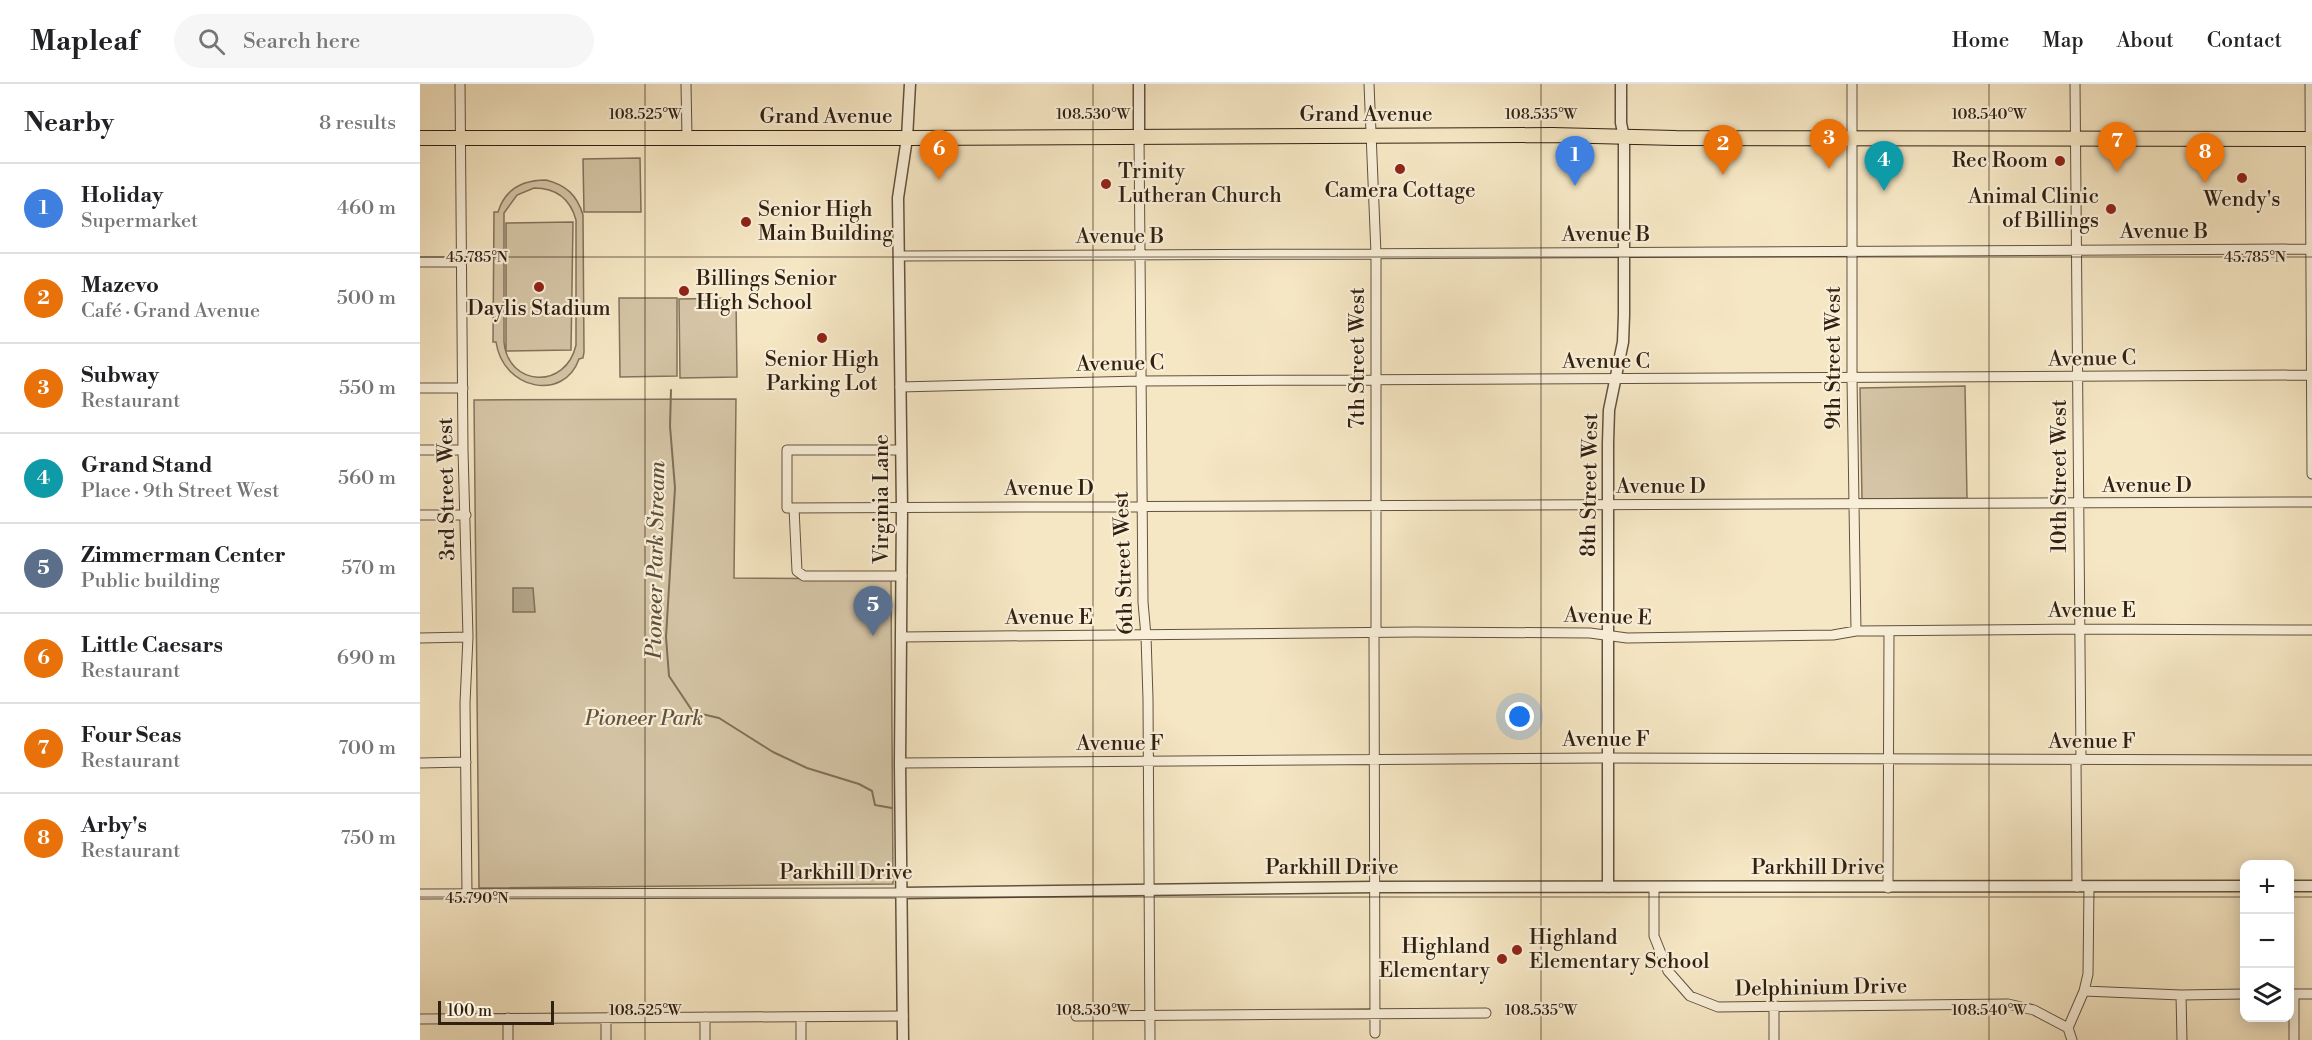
<!DOCTYPE html>
<meta charset="utf-8">
<style>
:root{--surface:#fff;--page:#f6f6f6;--text:#202124;--muted:#757577;--line:#e0e0e0;--accent:#8f2418}
body{margin:0;font-family:"Libre Bodoni",serif;background:var(--page);color:var(--text)}
.controls{position:absolute;right:18px;bottom:18px;display:grid;overflow:hidden;border-radius:12px;box-shadow:0 3px 15px #0003}
.controls button{width:54px;height:54px;display:grid;place-items:center;padding:0;border:0;border-bottom:2px solid var(--line);background:var(--surface);color:var(--text);font:30px sans-serif}
.scale{position:absolute;left:18px;bottom:15px;width:116px;box-sizing:border-box;padding-left:6px;border:3px solid #312111;border-top:0;font-size:16px;line-height:21px;white-space:nowrap;color:#312111;-webkit-text-stroke:4px #f9efd9;paint-order:stroke}
.you{position:absolute;left:1100px;top:633px;width:21px;height:21px;margin:-15px;border:4px solid #fff;border-radius:50%;background:#1a73e8;box-shadow:0 0 0 9px #1a73e833}
.badge{display:grid;place-items:center;width:39px;height:39px;border-radius:50%;background:var(--accent);color:#fff;font-size:20px;font-weight:700}
.pin{position:absolute;translate:-50% -50px;filter:drop-shadow(0 2px 3px #0008)}
.pin::after{content:'';position:absolute;top:32px;width:21px;height:18px;background:inherit;clip-path:polygon(0 0,100% 0,50% 100%)}
.list{margin:0;padding:0;list-style:none}
h2{display:flex;justify-content:space-between;align-items:center;height:78px;margin:0;padding:0 24px;font-size:26px}
h2 small{font-size:20px;font-weight:400;color:var(--muted)}
.list li{display:grid;grid-template-columns:39px 1fr auto;gap:18px;align-items:center;box-sizing:border-box;height:90px;padding:0 24px;border-top:2px solid var(--line)}
.list b{display:block;font-size:22px;white-space:nowrap}
.list p{margin:0;font-size:20px;white-space:nowrap;color:var(--muted)}
.list em{font-size:20px;font-style:normal;color:var(--muted)}
.icon{flex:none;width:33px;height:33px;fill:none;stroke:currentColor;stroke-width:2;stroke-linecap:round;stroke-linejoin:round}
.map{position:relative;flex:none;width:1892px;height:956px;overflow:hidden}
header{display:flex;align-items:center;gap:36px;box-sizing:border-box;height:84px;padding:0 30px;background:var(--surface);border-bottom:2px solid var(--line)}
header strong{font-size:28px}
nav{display:flex;gap:33px;margin-inline-start:auto;font-size:21px}
.search{width:420px;height:54px;background:var(--page);display:flex;align-items:center;gap:15px;box-sizing:border-box;padding:0 21px;border-radius:33px;color:var(--muted);font-size:22px}
main{display:flex}
aside{flex:1;background:var(--surface)}
.map>svg:first-child{display:block}
</style>
<header>
<strong>Mapleaf</strong>
<div class="search"><svg class="icon" aria-label="search" viewBox="0 0 24 24"><circle cx="10" cy="10" r="6"/><path d="M15 15l6 6"/></svg>Search here</div>
<nav><a>Home</a><a>Map</a><a>About</a><a>Contact</a></nav>
</header>
<main>
<aside>
<h2>Nearby<small>8 results</small></h2>
<ul class="list">
<li><span class="badge" style="background:#3f7fe0">1</span><div><b>Holiday</b><p>Supermarket</p></div><em>460 m</em></li>
<li><span class="badge" style="background:#e8710a">2</span><div><b>Mazevo</b><p>Café · Grand Avenue</p></div><em>500 m</em></li>
<li><span class="badge" style="background:#e8710a">3</span><div><b>Subway</b><p>Restaurant</p></div><em>550 m</em></li>
<li><span class="badge" style="background:#0f9aa8">4</span><div><b>Grand Stand</b><p>Place · 9th Street West</p></div><em>560 m</em></li>
<li><span class="badge" style="background:#5c6f8a">5</span><div><b>Zimmerman Center</b><p>Public building</p></div><em>570 m</em></li>
<li><span class="badge" style="background:#e8710a">6</span><div><b>Little Caesars</b><p>Restaurant</p></div><em>690 m</em></li>
<li><span class="badge" style="background:#e8710a">7</span><div><b>Four Seas</b><p>Restaurant</p></div><em>700 m</em></li>
<li><span class="badge" style="background:#e8710a">8</span><div><b>Arby's</b><p>Restaurant</p></div><em>750 m</em></li>
</ul>
</aside>
<div class="map">
<svg width="1892" height="956" viewBox="0 0 1892 956">
<rect width="100%" height="100%" fill="#f6e7c4"/>
<filter id="stains"><feTurbulence type="fractalNoise" baseFrequency=".00333" numOctaves="4"/><feColorMatrix values="0 0 0 0 .2 0 0 0 0 .09 0 0 0 0 .02 0 0 0 .5 -.17"/></filter>
<radialGradient id="worn" r=".72"><stop offset=".6" stop-color="#630" stop-opacity="0"/><stop offset="1" stop-color="#630" stop-opacity=".3"/></radialGradient>
<path fill="#d5c5a6" stroke="#83735c" stroke-width="1.5" fill-rule="evenodd" d="M220,74L221,128H164L163,75Z
M126,96C146,101 157,111 163,131L164,268L163,274L159,275C144,318 83,306 76,258H73L74,128H78C85,105 103,96 126,96ZM114,104C136,104 150,114 156,136V261C146,306 88,303 84,258V129L97,111Z
M153,138L151,266L86,267V139Z
M199,214H257V292L200,293Z
M316,214L317,293L260,294L259,215Z
M1545,302L1547,414L1442,415L1440,304Z
M316,315L314,494L471,495L473,800L59,804L54,316Z"/>
<path fill="#b3a487" stroke="#7f7058" stroke-width="1.5" d="M93,504H113L115,528H93Z"/>
<g fill="none" stroke-linecap="round" stroke-linejoin="round">
<path stroke="#7f7058" stroke-width="2" d="M251,306L250,342L255,404L246,553L249,592L273,628L299,634L353,668L387,684L439,700L452,707L455,721L472,724"/>
<g stroke="#62523e" stroke-width="11">
<path id="minor" d="M40,0L43,366L48,553L45,619L47,810
M266,0L267,53
M949,0L956,170V548
M1432,0V295L1436,547
M1655,0L1661,676
M1890,0L1892,390
M719,53L723,518L726,552L728,615L730,956
M479,172L1892,165
M0,178H42
M480,303L721,297L1892,291
M0,304H43
M0,366H43
M481,366H367V424L1892,418
M374,424L377,487L384,492H482
M0,431H46
M954,548L955,949
M482,553L995,548L1170,549L1207,554L1413,551L1436,547L1659,545L1892,546
M0,554L48,553
M1656,676L1657,803
M0,679L46,678
M480,679L1181,674L1892,676
M1234,804V852L1248,887L1270,912L1298,923L1588,920L1614,926L1648,944
M1468,804L1469,547
M0,810L482,809
M1664,907L1761,911L1824,910
M1870,910H1892
M1874,910V956
M1761,911L1762,956
M656,932L1066,929
M381,933V956
M88,934V956
M186,934V956
M0,935L483,932
M285,956V933
M1354,956V923
M1652,956L1648,944L1664,907L1668,890L1669,803"/>
</g>
<g stroke="#62523e" stroke-width="13">
<path id="tertiary" d="M719,0V53
M1870,802H1892
M1188,803V359L1189,326L1203,258L1204,231V53L1201,39V0
M482,809L955,803L1824,802
M483,956L480,679L482,424L478,114L487,54L490,0"/>
</g>
<g stroke="#312111" stroke-width="16">
<path id="primary" d="M0,54H487L1132,51L1256,54L1892,55"/>
</g>
<use href="#minor" stroke="#f9efd9" stroke-width="9"/>
<use href="#tertiary" stroke="#f9efd9" stroke-width="10"/>
<use href="#primary" stroke="#f6e7c4" stroke-width="14"/>
</g>
<path fill="none" stroke="#312111" stroke-width="1.5" stroke-opacity="0.45" d="M225,0V956M673,0V956M1121,0V956M1569,0V956M0,173H1892M0,813H1824M1870,813H1892"/>
<g fill="#8f2418" stroke="#f9efd9" stroke-width="2">
<circle cx="1640" cy="77" r="6"/>
<circle cx="980" cy="85" r="6"/>
<circle cx="1822" cy="94" r="6"/>
<circle cx="686" cy="100" r="6"/>
<circle cx="1691" cy="125" r="6"/>
<circle cx="326" cy="138" r="6"/>
<circle cx="119" cy="203" r="6"/>
<circle cx="264" cy="207" r="6"/>
<circle cx="402" cy="254" r="6"/>
<circle cx="1097" cy="866" r="6"/>
<circle cx="1082" cy="875" r="6"/>
</g>
<g text-anchor="middle" dominant-baseline="central" stroke-width="4.5" stroke-linejoin="round" paint-order="stroke">
<g font-size="21" fill="#312111" stroke="#f9efd9">
<text x="946" y="31">Grand Avenue</text>
<text x="406" y="33">Grand Avenue</text>
<text x="1744" y="148">Avenue B</text>
<text x="1186" y="151">Avenue B</text>
<text x="700" y="153">Avenue B</text>
<text transform="translate(938 274) rotate(-90)">7th Street West</text>
<text transform="translate(1414 274) rotate(-90)">9th Street West</text>
<text transform="translate(1672 275) rotate(-1)">Avenue C</text>
<text x="1186" y="278">Avenue C</text>
<text transform="translate(700 280) rotate(-1)">Avenue C</text>
<text transform="translate(1640 392) rotate(-90)">10th Street West</text>
<text transform="translate(1170 401) rotate(-89)">8th Street West</text>
<text x="1727" y="402">Avenue D</text>
<text x="1241" y="403">Avenue D</text>
<text transform="translate(27 405) rotate(-91)">3rd Street West</text>
<text x="629" y="405">Avenue D</text>
<text transform="translate(462 415) rotate(-90)">Virginia Lane</text>
<text transform="translate(704 479) rotate(-92)">6th Street West</text>
<text x="1672" y="527">Avenue E</text>
<text transform="translate(1188 533) rotate(2)">Avenue E</text>
<text x="629" y="534">Avenue E</text>
<text x="1186" y="656">Avenue F</text>
<text x="1672" y="658">Avenue F</text>
<text x="700" y="660">Avenue F</text>
<text x="912" y="784">Parkhill Drive</text>
<text x="1398" y="784">Parkhill Drive</text>
<text x="426" y="789">Parkhill Drive</text>
<text transform="translate(1401 904) rotate(-1)">Delphinium Drive</text>
</g>
<g font-size="21" fill="#312111" stroke="#f9efd9" text-anchor="start">
<text x="1628" y="77" text-anchor="end">Rec Room</text>
<text x="698" y="88">Trinity<tspan x="698" dy="24">Lutheran Church</tspan></text>
<text x="980" y="107" text-anchor="middle">Camera Cottage</text>
<text x="1679" y="113" text-anchor="end">Animal Clinic<tspan x="1679" dy="24">of Billings</tspan></text>
<text x="1822" y="116" text-anchor="middle">Wendy's</text>
<text x="338" y="126">Senior High<tspan x="338" dy="24">Main Building</tspan></text>
<text x="276" y="195">Billings Senior<tspan x="276" dy="24">High School</tspan></text>
<text x="119" y="225" text-anchor="middle">Daylis Stadium</text>
<text x="402" y="276" text-anchor="middle">Senior High<tspan x="402" dy="24">Parking Lot</tspan></text>
<text x="1109" y="854">Highland<tspan x="1109" dy="24">Elementary School</tspan></text>
<text x="1070" y="863" text-anchor="end">Highland<tspan x="1070" dy="24">Elementary</tspan></text>
</g>
<g font-size="21" font-style="italic" fill="#62523e" stroke="#f9efd9">
<text x="224" y="635">Pioneer Park</text>
</g>
<g font-size="22" font-style="italic" fill="#5e4f3a" stroke="#f9efd9">
<text transform="translate(236 476) rotate(-89)">Pioneer Park Stream</text>
</g>
</g>
<g font-size="15" text-anchor="middle" fill="#312111" stroke="#f9efd9" stroke-width="4.5" stroke-linejoin="round" paint-order="stroke">
<text x="225" y="35">108.525°W</text>
<text x="673" y="35">108.530°W</text>
<text x="1121" y="35">108.535°W</text>
<text x="1569" y="35">108.540°W</text>
<text x="1835" y="178">45.785°N</text>
<text x="57" y="178">45.785°N</text>
<text x="57" y="819">45.790°N</text>
<text x="225" y="931">108.525°W</text>
<text x="673" y="931">108.530°W</text>
<text x="1121" y="931">108.535°W</text>
<text x="1569" y="931">108.540°W</text>
</g>
<rect width="100%" height="100%" filter="url(#stains)"/>
<rect width="100%" height="100%" fill="url(#worn)"/>
</svg>
<div class="controls">
<button>+</button>
<button>−</button>
<button><svg class="icon" aria-label="layers" viewBox="0 0 24 24"><path d="M12 4l9 5-9 5-9-5zM3 14l9 5 9-5"/></svg></button>
</div>
<div class="scale">100 m</div>
<div class="you"></div>
<div class="pin badge" style="left:1155px;top:102px;background:#3f7fe0">1</div>
<div class="pin badge" style="left:1303px;top:91px;background:#e8710a">2</div>
<div class="pin badge" style="left:1409px;top:85px;background:#e8710a">3</div>
<div class="pin badge" style="left:1464px;top:107px;background:#0f9aa8">4</div>
<div class="pin badge" style="left:453px;top:552px;background:#5c6f8a">5</div>
<div class="pin badge" style="left:519px;top:96px;background:#e8710a">6</div>
<div class="pin badge" style="left:1697px;top:88px;background:#e8710a">7</div>
<div class="pin badge" style="left:1785px;top:99px;background:#e8710a">8</div>
</div>
</main>
